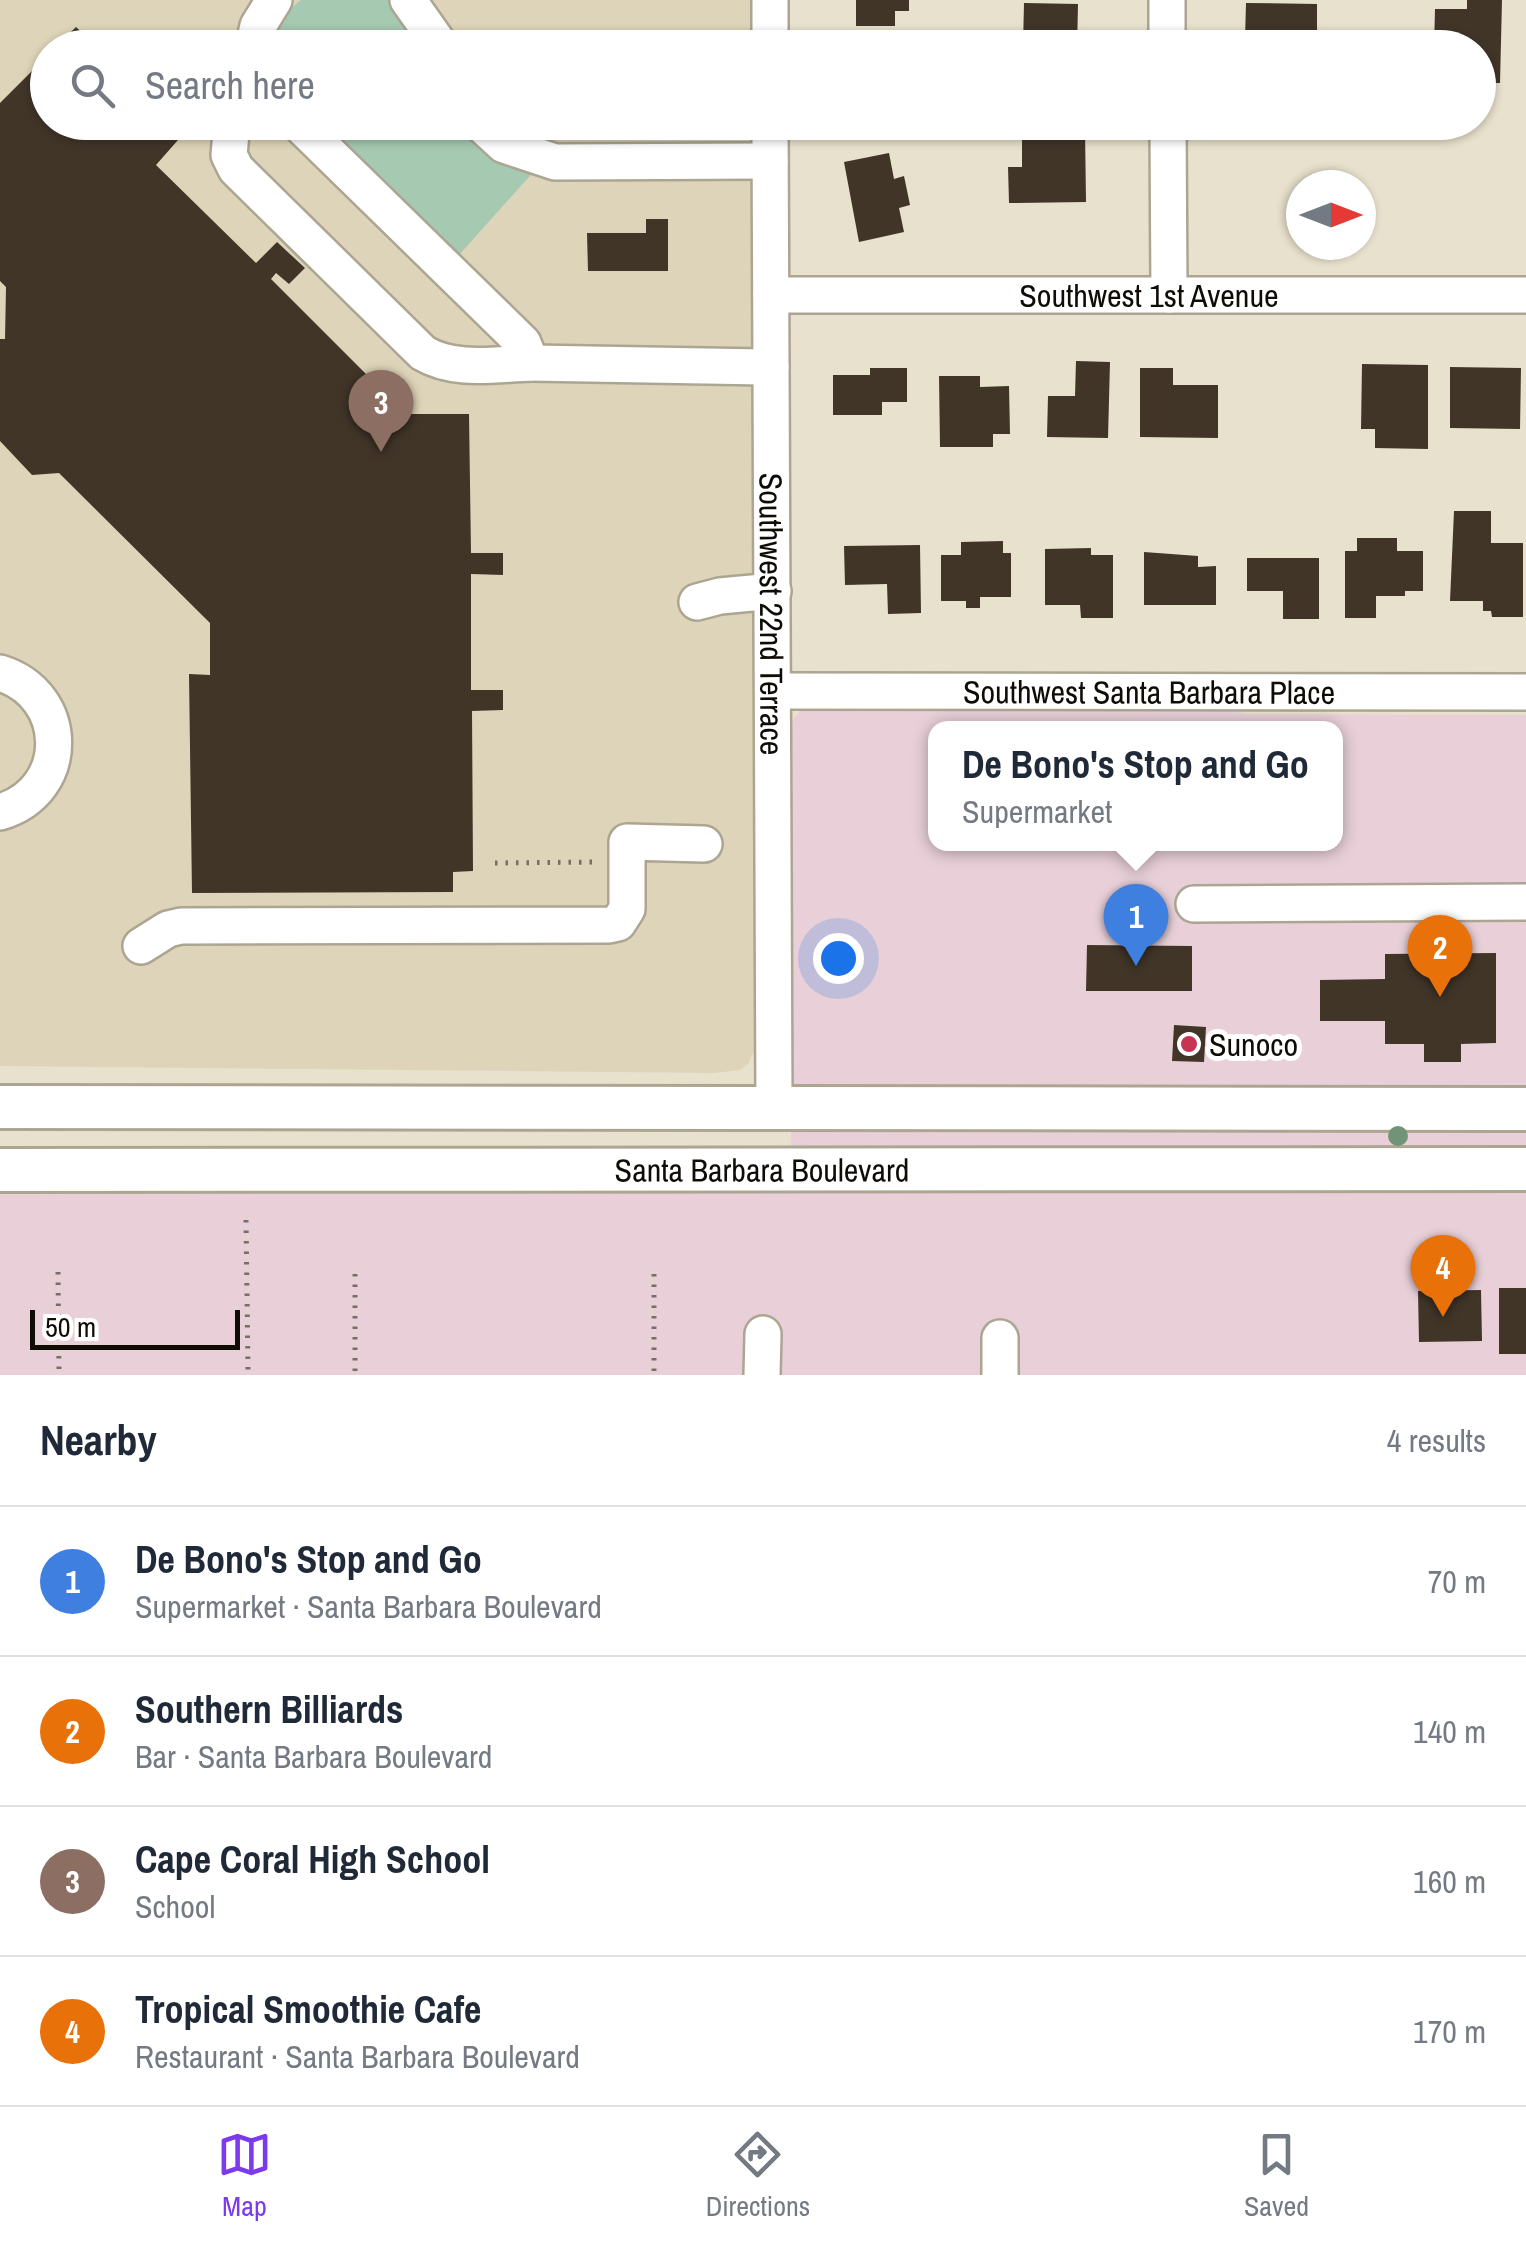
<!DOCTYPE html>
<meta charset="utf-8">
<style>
:root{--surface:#fff;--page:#f6f6f7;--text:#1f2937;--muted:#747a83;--line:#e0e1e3;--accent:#7c3aed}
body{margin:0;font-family:"Archivo Narrow",sans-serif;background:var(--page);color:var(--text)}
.compass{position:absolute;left:1286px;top:170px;width:90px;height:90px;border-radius:50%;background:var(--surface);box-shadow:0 2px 8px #0004;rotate:90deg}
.scale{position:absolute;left:30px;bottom:25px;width:210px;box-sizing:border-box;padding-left:10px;border:5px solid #0f0c06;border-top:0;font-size:28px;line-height:35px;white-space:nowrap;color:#0f0c06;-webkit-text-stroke:8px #fff;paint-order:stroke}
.you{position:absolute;left:838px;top:958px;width:35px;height:35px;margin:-25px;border:8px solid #fff;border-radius:50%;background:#1a73e8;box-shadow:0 0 0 15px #1a73e833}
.badge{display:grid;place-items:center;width:65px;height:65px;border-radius:50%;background:var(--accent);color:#fff;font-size:32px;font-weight:700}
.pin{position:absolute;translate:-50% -82px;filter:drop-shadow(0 2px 5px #0008)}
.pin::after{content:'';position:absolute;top:52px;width:35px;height:30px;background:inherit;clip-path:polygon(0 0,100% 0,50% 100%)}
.popup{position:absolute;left:928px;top:721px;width:415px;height:130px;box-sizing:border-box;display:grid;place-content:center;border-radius:20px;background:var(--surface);filter:drop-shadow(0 2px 8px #0005);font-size:32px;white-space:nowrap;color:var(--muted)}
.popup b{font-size:38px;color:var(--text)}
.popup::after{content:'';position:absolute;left:50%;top:100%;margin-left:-20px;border:20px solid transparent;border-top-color:var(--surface)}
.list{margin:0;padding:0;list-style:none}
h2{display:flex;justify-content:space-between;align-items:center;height:130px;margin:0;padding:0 40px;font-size:42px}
h2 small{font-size:32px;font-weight:400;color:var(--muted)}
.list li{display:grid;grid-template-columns:65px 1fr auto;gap:30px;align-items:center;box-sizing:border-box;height:150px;padding:0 40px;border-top:2px solid var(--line)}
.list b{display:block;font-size:38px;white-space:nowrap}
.list p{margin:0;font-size:32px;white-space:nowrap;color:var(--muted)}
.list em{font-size:32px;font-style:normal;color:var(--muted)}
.icon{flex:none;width:55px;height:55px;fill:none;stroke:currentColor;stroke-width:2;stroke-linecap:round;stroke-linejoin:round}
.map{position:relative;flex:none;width:1526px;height:1375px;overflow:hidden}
.search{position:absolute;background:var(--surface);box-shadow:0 2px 8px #0004;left:30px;right:30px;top:30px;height:110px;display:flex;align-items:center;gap:25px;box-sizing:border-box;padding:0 35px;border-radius:55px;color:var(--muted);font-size:38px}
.sheet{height:730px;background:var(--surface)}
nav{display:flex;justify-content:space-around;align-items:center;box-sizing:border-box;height:140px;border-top:2px solid var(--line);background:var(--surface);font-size:28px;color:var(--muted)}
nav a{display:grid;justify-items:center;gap:5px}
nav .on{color:var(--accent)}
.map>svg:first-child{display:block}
</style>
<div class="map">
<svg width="1526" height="1375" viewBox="0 0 1526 1375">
<rect width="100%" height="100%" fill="#e8e1cd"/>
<path fill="#e9d0d8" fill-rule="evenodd" d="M1165,702L1248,714L1526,715V1375H0V1193H791L790,745V724L799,712L810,703ZM936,728H1336V844H936Z"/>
<path fill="#ded4b9" d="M0,0H760V47L48,48V122L760,123L762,1020L756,1047L748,1064L740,1070L715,1073L0,1066Z"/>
<path fill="#a6c9b1" d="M301,0H398L432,47H276C273,30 287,10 301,0Z
M318,123H497L537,168L459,255L336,146Z"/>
<path fill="#413528" d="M856,0H909V11H895V26H856Z
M1467,0H1502L1500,83H1478V48H1434L1435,9H1467Z
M1024,3L1078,4L1077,48L1023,46Z
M1246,3L1317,4V48H1271L1272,39H1245Z
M76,27L98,48H55Z
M48,55V122H175L185,132L156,165L256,263L277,242L305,268L289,284L276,273L271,279L406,414H469L471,553H503V575L471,574V690H503V710L472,711L473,871L453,872V892L192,893L189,674L210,675V623L59,473L32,475L0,441V339H5L6,287L0,281V103Z
M1085,130L1086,202L1009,203L1008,167H1022V131Z
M889,153L894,179L904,176L910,205L899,208L904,232L859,242L844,162Z
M646,219H668V271H588L587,233H646Z
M1076,361L1110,362L1108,438L1047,437L1048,396H1075Z
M1362,364L1428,365V449L1375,448V429H1361Z
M1450,367L1521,368L1520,429L1450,428Z
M870,368H907V402H882V415H833V375H870Z
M1140,368H1173V385H1218V438L1140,437Z
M939,376H980V387L1009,386L1010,434H993V447H940Z
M1454,511H1491V543H1523V617H1492L1491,611H1483V601H1450Z
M1357,538H1397V551H1423V591H1405V596H1376V618H1345V551H1357Z
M1003,541V553H1011V597H980V608H966V601H941V555H961V542Z
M920,545L921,613L888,614L887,584L845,585L844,546Z
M1091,548V555H1113V618H1081L1080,605H1045V549Z
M1144,552L1198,556V567L1216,566V605H1144Z
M1247,558H1319V619H1283V591H1247Z
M1087,945L1192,946V991H1086Z
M1496,953V1043L1461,1044V1062H1424V1044H1385V1021H1320V980L1385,979V954Z
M1174,1025L1206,1027L1204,1062L1172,1061Z
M1499,1288H1526V1354H1499Z
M1481,1290L1482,1341L1419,1342L1418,1291Z"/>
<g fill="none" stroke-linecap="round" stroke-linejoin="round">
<g stroke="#aca592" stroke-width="40">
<g id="minor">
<path d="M408,0L442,48"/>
<path d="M770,0V48"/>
<path d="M1167,0V48"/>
<path d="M253,48L258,26L274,0"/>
<path d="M232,122L229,155L236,169L423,353C455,372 495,364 531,363"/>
<path d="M297,122L523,343L531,363L771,367"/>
<path d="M479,122L504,145L555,162L770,161"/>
<path id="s1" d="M770,122L774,1109"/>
<path d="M1168,122L1169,295"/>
<path id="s2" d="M771,295H1526"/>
<path d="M697,602L720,596L773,591"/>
<path d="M0,673C71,695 72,791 0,812"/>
<path id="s3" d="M774,691L1526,692"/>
<path d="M1194,904L1526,902"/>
<path d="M141,946L168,929L181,926L609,925L618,923L627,909V842L704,844"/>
<path d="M1000,1338V1375"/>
<path d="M762,1375L763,1334"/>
</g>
</g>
<g stroke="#aca592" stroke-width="48">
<g id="major">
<path d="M0,1107L1526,1109"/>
<path id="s4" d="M0,1170L1526,1169"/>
</g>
</g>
<path stroke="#757063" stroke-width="5" stroke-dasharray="2.5 8" stroke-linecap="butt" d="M495,863L596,862
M246,1220L248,1370
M58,1272L59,1372
M355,1274V1371
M654,1274V1372"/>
<use href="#minor" stroke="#fff" stroke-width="35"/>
<use href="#major" stroke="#fff" stroke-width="42"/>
</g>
<circle fill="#719377" cx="1398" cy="1136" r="10"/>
<circle fill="#c63652" stroke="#fff" stroke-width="4" cx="1189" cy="1044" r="10"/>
<g text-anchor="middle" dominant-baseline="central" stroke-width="10" stroke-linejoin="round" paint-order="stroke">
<g font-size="32" fill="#0f0c06" stroke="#fff">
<text stroke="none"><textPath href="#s2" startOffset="378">Southwest 1st Avenue</textPath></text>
<text stroke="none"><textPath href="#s1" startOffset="492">Southwest 22nd Terrace</textPath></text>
<text stroke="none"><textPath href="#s3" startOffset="375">Southwest Santa Barbara Place</textPath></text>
<text stroke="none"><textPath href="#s4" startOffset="762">Santa Barbara Boulevard</textPath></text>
</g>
<g font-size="32" fill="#0f0c06" stroke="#fff" text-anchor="start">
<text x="1209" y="1044">Sunoco</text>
</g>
</g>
</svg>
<svg class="compass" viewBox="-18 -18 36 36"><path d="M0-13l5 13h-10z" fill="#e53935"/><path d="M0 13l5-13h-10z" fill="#747a83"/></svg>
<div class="scale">50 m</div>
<div class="you"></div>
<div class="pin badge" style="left:1136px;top:966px;background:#3f7fe0">1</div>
<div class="popup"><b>De Bono's Stop and Go</b>Supermarket</div>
<div class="pin badge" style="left:1440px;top:997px;background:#e8710a">2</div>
<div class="pin badge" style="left:381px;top:452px;background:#8d6e63">3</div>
<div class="pin badge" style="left:1443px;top:1317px;background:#e8710a">4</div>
<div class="search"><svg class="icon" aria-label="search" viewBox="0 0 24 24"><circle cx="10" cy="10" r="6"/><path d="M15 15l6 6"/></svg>Search here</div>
</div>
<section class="sheet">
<h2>Nearby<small>4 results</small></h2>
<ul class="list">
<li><span class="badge" style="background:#3f7fe0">1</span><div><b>De Bono's Stop and Go</b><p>Supermarket · Santa Barbara Boulevard</p></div><em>70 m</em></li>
<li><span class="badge" style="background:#e8710a">2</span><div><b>Southern Billiards</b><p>Bar · Santa Barbara Boulevard</p></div><em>140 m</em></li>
<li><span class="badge" style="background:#8d6e63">3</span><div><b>Cape Coral High School</b><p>School</p></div><em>160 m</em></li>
<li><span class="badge" style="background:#e8710a">4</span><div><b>Tropical Smoothie Cafe</b><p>Restaurant · Santa Barbara Boulevard</p></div><em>170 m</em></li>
</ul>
</section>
<nav>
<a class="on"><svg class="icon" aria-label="map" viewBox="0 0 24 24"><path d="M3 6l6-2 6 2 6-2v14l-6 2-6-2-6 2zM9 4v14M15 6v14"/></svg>Map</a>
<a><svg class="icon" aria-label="directions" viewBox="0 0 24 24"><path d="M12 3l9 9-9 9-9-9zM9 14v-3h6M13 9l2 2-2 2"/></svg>Directions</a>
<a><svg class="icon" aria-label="saved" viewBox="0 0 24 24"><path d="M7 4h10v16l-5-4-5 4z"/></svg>Saved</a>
</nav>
